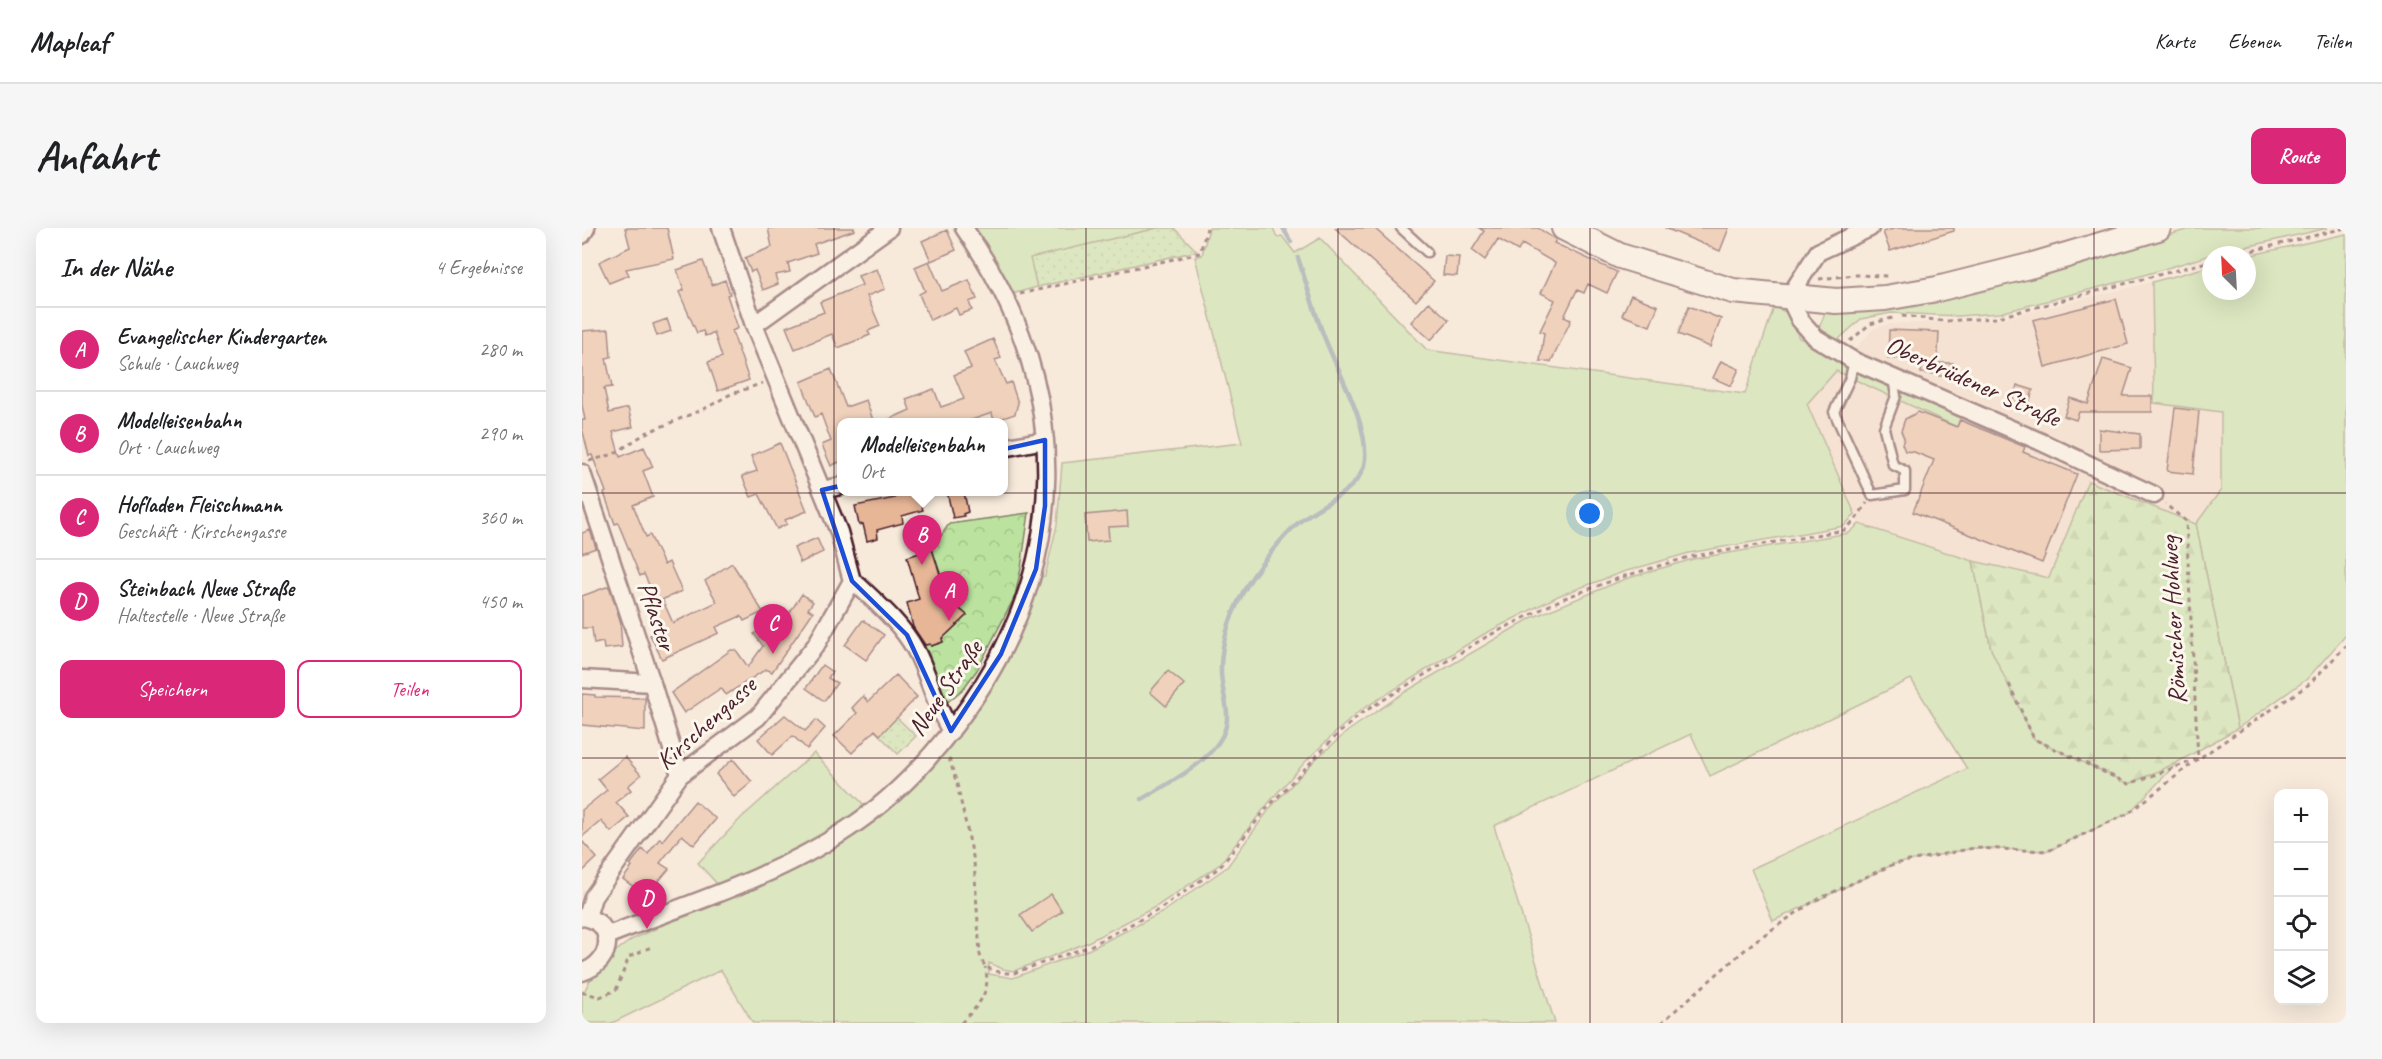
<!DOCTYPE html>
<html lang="de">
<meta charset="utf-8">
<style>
:root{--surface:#fff;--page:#f6f6f6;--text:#202124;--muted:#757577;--line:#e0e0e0;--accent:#db2777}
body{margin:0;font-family:Caveat,sans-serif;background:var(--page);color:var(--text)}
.controls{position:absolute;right:18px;bottom:18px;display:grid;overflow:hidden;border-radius:12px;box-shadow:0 6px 24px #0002}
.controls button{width:54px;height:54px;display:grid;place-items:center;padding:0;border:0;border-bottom:2px solid var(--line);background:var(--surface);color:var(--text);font:30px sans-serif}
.compass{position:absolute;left:1620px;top:18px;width:54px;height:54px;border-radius:50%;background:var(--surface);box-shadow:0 6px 24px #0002;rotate:336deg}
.you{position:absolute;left:1008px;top:286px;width:21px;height:21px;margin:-15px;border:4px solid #fff;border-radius:50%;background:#1a73e8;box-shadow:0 0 0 9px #1a73e833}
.badge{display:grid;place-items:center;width:39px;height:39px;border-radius:50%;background:var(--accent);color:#fff;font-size:20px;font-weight:700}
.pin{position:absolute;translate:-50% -50px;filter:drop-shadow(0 2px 3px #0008)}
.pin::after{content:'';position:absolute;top:32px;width:21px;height:18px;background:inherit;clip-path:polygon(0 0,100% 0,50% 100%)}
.popup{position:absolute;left:255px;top:190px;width:171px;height:78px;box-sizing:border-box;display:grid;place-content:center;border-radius:12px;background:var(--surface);filter:drop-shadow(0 2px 4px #0005);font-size:20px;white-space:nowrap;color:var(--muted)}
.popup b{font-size:22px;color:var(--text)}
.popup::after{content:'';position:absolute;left:50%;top:100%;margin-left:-12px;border:12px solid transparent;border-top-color:var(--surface)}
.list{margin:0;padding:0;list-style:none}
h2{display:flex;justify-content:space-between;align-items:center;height:78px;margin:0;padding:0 24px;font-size:26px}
h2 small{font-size:20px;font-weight:400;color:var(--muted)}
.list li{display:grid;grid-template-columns:39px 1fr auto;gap:18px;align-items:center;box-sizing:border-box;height:84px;padding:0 24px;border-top:2px solid var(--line)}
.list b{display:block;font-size:22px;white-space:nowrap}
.list p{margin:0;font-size:20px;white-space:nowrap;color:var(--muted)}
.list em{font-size:20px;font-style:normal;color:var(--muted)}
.actions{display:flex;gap:12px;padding:18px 24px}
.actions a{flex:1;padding:14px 0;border:2px solid var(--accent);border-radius:12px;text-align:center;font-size:21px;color:var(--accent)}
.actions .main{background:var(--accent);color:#fff}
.icon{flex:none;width:33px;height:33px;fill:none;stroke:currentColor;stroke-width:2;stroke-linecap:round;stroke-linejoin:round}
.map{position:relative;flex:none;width:1764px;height:795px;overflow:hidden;border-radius:12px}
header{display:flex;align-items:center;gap:36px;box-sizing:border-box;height:84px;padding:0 30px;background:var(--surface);border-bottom:2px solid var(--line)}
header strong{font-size:28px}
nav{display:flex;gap:33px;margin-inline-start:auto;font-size:21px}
.intro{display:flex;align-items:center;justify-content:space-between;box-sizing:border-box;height:144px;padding:0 36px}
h1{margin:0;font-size:42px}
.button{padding:15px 27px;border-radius:12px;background:var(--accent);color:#fff;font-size:21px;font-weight:700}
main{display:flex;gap:36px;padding:0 36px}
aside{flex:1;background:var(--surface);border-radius:12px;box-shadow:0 6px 24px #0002}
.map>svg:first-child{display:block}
</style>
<header>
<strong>Mapleaf</strong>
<nav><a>Karte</a><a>Ebenen</a><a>Teilen</a></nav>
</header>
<div class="intro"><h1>Anfahrt</h1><a class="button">Route</a></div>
<main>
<aside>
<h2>In der Nähe<small>4 Ergebnisse</small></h2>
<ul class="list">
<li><span class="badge">A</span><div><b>Evangelischer Kindergarten</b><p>Schule · Lauchweg</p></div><em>280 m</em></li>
<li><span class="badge">B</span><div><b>Modelleisenbahn</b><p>Ort · Lauchweg</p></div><em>290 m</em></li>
<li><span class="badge">C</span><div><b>Hofladen Fleischmann</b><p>Geschäft · Kirschengasse</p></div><em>360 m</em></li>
<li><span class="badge">D</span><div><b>Steinbach Neue Straße</b><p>Haltestelle · Neue Straße</p></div><em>450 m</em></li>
</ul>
<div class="actions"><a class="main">Speichern</a><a>Teilen</a></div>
</aside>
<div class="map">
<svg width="1764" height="795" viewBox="0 0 1764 795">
<defs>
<pattern id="forest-firs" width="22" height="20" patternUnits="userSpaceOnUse" patternTransform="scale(1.5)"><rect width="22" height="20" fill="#bbe39f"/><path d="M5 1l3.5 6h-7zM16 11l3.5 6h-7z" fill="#a2c289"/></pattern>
<pattern id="park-crowns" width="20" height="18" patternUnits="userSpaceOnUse" patternTransform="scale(1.5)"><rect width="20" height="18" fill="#bbe39f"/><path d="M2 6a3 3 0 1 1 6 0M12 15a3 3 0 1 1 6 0" fill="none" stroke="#a2c289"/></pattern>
<pattern id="garden-dots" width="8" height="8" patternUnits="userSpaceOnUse" patternTransform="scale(1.5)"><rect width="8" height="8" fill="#bbe39f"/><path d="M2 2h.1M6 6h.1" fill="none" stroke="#a2c289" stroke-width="1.8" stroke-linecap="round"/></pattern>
</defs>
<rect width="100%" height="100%" fill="#f7eadb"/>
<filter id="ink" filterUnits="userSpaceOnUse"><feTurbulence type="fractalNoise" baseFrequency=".0167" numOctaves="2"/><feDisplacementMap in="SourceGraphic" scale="12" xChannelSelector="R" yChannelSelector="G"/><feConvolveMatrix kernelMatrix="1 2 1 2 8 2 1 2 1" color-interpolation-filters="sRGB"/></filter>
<g filter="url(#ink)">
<path fill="#f2dac7" d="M1570,54L1572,174L1639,184V262L1614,296L1506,253L1467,351L1391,333L1277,296L1225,176L1291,101L1307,96L1414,92Z"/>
<path fill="#bbe39f" stroke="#828165" stroke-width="1.5" d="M393,0H576L449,30L455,59L430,66Z
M627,0H691L695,9L700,8L713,25L738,10L845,122L1163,166L1192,79L1206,85L1217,110L1379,186L1375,199L1254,143L1225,176L1273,286L1262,298L1107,325L1041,344L976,368L902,406L779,482L753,505L725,532L689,572L637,637L575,678L504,715L432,743L421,741L407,735V746L431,750L508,721L581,684L645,639L689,579L734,531L766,503L823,464L949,390L1043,351L1111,331L1267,305L1277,296L1391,333L1409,421L1427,456L1547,556L1596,534L1547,585L1466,623L1392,620L1312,636L1191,693L1169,641L1385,541L1329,451L1128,548L1109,506L912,598L973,795H171L139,742L30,795H0V768L8,752L24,740L34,723L49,712L75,700V695L185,652L364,521L390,490L412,455L444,391L459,349L463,348L475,297L480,235L660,215L613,29L620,27Z
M1611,0H1746L1629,27L1545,52L1418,85L1376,88L1309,85L1279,91L1257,111L1240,107L1237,100L1243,85L1252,81L1422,54Z
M1764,6V407L1725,451L1656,500L1614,296L1639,262V184L1572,175L1570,54L1629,38V63H1665V28Z
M232,525L284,579L229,616L137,658L116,635L159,590Z"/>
<path fill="url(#forest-firs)" stroke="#828165" stroke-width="1.5" d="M1506,253L1614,296L1656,500L1596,534L1547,556L1452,511L1409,421L1391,333L1467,350Z"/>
<path fill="url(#park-crowns)" stroke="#828165" stroke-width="1.5" d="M447,285L439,340L433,368L395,442L381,461L363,476L339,418L348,416L349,418L361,414L359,408L366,405L385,387L367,372L350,321L367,296Z"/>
<path fill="url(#garden-dots)" stroke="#828165" stroke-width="1.5" d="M576,0H592L615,23L455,59L448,30Z
M305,480L334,508L316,526L283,493Z"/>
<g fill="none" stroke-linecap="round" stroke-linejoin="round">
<path stroke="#6f899c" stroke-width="4.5" d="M701,0L709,14
M560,571C587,555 636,531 644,498C648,480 639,462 639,444C638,413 651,380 667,354C678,337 701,308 716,295C737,275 781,264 783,231C786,192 753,140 740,103C731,79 724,54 716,30"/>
</g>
<path fill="#e6b697" stroke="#4a1f2b" stroke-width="1.5" d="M43,0H85L92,31L44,41L47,47L27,55L17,34L48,19Z
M186,0H272L273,2L232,16L235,25L206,35L208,44L193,47L196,56L181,62L173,42L169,44L163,30L190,19Z
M753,0H792L852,53L834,73Z
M897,0H956L974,12L972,15L1035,44L1025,65L1006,56L1002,65L995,62L982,89L989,92L969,134L958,133L962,105L958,103L973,72L959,65L973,35L940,16L936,23L916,11L903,32L890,22L902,3Z
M1083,0H1147L1138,23Z
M1314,0H1372V3L1308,23L1301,4Z
M365,2L374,22L349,33L340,13Z
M863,28L877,29L875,48L861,47Z
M121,33L130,57L143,52L148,66L145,67L156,100L150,103L167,152L136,163L126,134L140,129L132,105L123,108L121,103L115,105L97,64L102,62L95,42Z
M347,33L360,63L387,52L395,71L387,74L390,82L377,87L374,80L348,92L337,66L343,63L333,39Z
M295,41L303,61L285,68L298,98L286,103L288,107L256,120L250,106L213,121L204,99L242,84L238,74L280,57L276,48Z
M1049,67L1076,78L1068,98L1040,87Z
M1534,71L1546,116L1463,139L1451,92Z
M847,74L867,92L849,112L829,94Z
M1107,78L1139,91L1128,119L1096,106Z
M85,91L89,103L75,108L71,96Z
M27,101L29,129L24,130L30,159L22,160L27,185L46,180L51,199L31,204L38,229L62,219L71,239L61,243L71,269L51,277L64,309L68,307L82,337L87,334L100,363L75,374L62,346L58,348L36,295L33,296L22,265L24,264L10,227L7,228L0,200V192H3L0,177V103Z
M1307,102L1357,104L1355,146L1339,145L1340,131L1306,130Z
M411,111L419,130L413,132L424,156L429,154L436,175L433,186L412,193L410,185L381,195H299L328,182L324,171L352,161L359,179L382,171L372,147L389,140L382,124Z
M1521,131L1550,140L1541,168H1570V184H1497L1494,192L1482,188L1488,170L1506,176Z
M1139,133L1157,141L1149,158L1131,150Z
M1357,135H1371V148H1357Z
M249,141L264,179L284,172L292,195H259V236L257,234L249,238L240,217L249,213L239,186L233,189L219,154Z
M1435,157L1451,162L1446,179L1430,174Z
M1593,180L1617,183L1611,246L1585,243Z
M1336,184L1375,199L1378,192L1443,219L1441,224L1495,246L1460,335L1331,284L1352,232L1332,224L1323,223L1320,216L1322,210L1319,203L1323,191Z
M1517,201L1558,206V221L1517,222Z
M198,215L225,283L203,292L205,296L195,301L177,266L169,269L160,248L175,243L169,228Z
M312,264H335L341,282L320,288L321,295L295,302L296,310L285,313L281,296L277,297L273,278L313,270Z
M365,264H382L386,284L381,286L382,288L371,290Z
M545,283L546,298L526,299L527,312L505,314L503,287Z
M8,302L14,320L0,325V305Z
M235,310L241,324L218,335L212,320Z
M350,321L366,371L385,387L360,411L361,414L349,418L348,416L343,417L331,399L325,375L337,371L325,329Z
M150,335L181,384L162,393L159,388L134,399L137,405L80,431L68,407L79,401L69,379L81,373L91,395L135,374L123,353Z
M27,358L38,392L40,419L22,421L21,414L12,416L10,400H0V368Z
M220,366L231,374L226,381L231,384L190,444L184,441L144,467L139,460L102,485L89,465L149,422H154L166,439L181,418L172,406L190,394L196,402Z
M281,392L302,407L284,432L263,417Z
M240,437L250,444L246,450L255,455L242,473L224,460Z
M586,443L602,456L584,478L568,464Z
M314,447L335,469L298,507L293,502L270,525L252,508L275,485L270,480L281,468L286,474Z
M0,466L13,467V469L63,470V503L0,497Z
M203,487L223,503L234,492L243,500L225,521L211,508L190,527L176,511Z
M43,529L59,547L46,558L49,562L34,574L47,589L29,604L19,593L0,609V582L25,562L16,551Z
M151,531L170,554L152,569L134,546Z
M113,573L134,591L112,617L100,607L78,635L87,641L64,668L41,651L50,639L48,637L60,621L66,626L78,610L80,613Z
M0,613L15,630L0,644Z
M469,666L480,683L450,704L438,687Z"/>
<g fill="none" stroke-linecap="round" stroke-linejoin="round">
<g stroke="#4a1f2b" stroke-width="13">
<path id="lane" d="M819,0L845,24
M1272,133L1268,150L1252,184L1290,267L1323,262V243L1311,237L1302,200L1314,168L1311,150"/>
</g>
<g stroke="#4a1f2b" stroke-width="21">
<path id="street" d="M1288,0L1236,24L1207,69L1218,92L1234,110L1272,133L1457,213L1572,267
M0,7L4,0
M172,97L307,0
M421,220L463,212
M0,245L70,455L98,547
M240,262L259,258
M270,353L277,358C297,377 320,397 333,421C348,448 352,477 369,503
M0,451L70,455
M0,689C34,692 33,734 0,744
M5,689L11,669L98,547L176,489L234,417L270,353L257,304L172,97L139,0
M24,708C105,676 192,650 264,602C306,575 344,536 374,496C492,340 494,160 382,0"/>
</g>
<g stroke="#4a1f2b" stroke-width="28">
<path id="secondary" d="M982,0L1038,28L1151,63L1254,73L1303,70L1355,61L1451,37L1576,0"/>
</g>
<path stroke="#4a1f2b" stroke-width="3" stroke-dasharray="4.5 4.5" stroke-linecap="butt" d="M1653,27L1763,0
M1237,51L1274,47L1305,48
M438,66L618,25L625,0
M1320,88L1363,93L1413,90L1629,33
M1268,113L1288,96L1314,89
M7,233L32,226L64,205L126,179L147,167L181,155
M1427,456L1452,511L1547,556L1616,531L1604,293L1583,276
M367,530L375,556L392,633L398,727L403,739L420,745H432L508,718L578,681L638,639L685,580L756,506L780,485L904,409L980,371L1043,348L1107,329L1263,302L1274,291L1285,275
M0,764L18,769L34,762L47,729L69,719
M379,795C396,778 410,764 403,739
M1079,795L1173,713L1232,673L1312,636L1392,620L1466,623L1547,585L1616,531L1726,457L1764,418"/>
<use href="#lane" stroke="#fbf7ec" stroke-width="8"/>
<use href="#street" stroke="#fbf7ec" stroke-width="16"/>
<use href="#secondary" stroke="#fbf7ec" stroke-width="24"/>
</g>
</g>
<path d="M0 0H1764V795H0ZM463,212V278L454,341L419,426L369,503L325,407L270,353L240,262Z" fill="#f7eadb" fill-opacity=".55" fill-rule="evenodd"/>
<path fill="none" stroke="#1d4ed8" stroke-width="4.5" stroke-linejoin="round" d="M463,212V278L454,341L419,426L369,503L325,407L270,353L240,262Z"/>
<path fill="none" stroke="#4a1f2b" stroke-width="1.5" stroke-opacity="0.55" d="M252,0V795M504,0V795M756,0V795M1008,0V795M1260,0V795M1512,0V795M0,265H1764M0,530H1764"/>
<g text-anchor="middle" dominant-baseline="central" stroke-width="6" stroke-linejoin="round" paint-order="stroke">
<g font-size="26" fill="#4a1f2b" stroke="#fbf7ec">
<text transform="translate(1391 153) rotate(24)">Oberbrüdener Straße</text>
<text transform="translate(75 388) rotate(71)">Pflaster</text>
<text transform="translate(1591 392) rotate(-93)">Römischer Hohlweg</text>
<text transform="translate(363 460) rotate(-55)">Neue Straße</text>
<text transform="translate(124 495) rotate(-42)">Kirschengasse</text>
</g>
</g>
</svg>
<div class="controls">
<button>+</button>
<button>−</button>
<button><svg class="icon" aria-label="locate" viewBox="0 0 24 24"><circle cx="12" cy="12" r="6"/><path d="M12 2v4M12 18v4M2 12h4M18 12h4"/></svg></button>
<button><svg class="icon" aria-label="layers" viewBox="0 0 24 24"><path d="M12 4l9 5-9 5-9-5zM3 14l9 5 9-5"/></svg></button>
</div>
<svg class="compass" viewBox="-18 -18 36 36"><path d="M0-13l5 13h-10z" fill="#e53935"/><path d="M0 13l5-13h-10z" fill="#757577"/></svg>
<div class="you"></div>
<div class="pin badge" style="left:367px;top:393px">A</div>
<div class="pin badge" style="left:340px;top:337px">B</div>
<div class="popup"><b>Modelleisenbahn</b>Ort</div>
<div class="pin badge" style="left:191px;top:426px">C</div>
<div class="pin badge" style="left:65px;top:701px">D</div>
</div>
</main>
